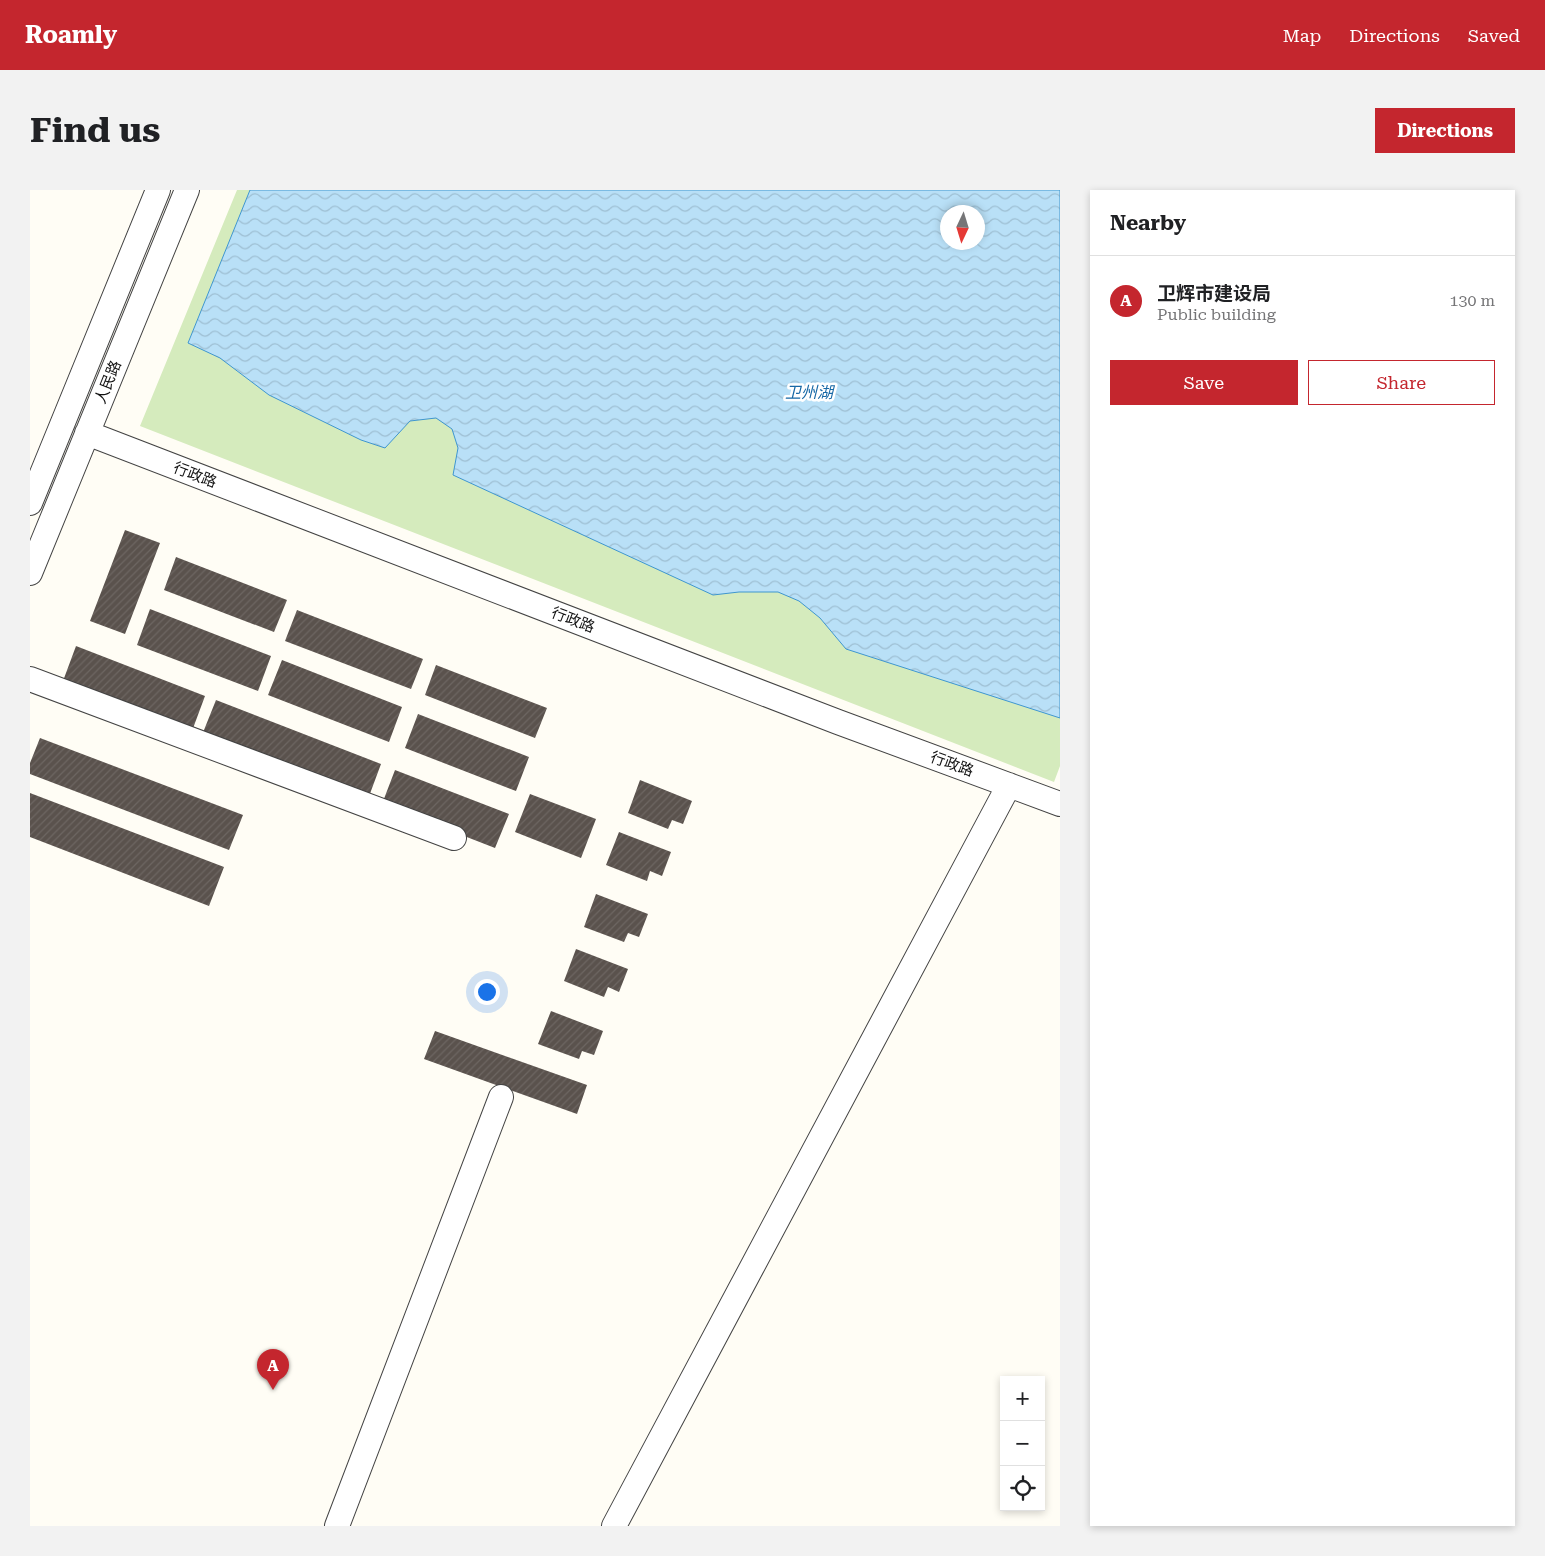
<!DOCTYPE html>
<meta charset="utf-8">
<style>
:root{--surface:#fff;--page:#f2f2f2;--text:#202124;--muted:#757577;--line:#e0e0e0;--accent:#c4262e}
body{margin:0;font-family:"Roboto Serif","Noto Sans SC",serif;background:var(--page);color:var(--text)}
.controls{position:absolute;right:15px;bottom:15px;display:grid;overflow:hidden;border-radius:0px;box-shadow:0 2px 8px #0003}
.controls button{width:45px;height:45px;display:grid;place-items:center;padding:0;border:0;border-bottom:1px solid var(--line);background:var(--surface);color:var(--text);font:25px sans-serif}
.compass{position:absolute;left:910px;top:15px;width:45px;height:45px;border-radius:50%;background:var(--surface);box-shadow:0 2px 8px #0003;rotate:184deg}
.you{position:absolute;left:456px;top:801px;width:18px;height:18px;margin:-12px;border:4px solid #fff;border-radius:50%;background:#1a73e8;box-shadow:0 0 0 8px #1a73e833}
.badge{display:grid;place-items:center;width:32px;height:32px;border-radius:50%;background:var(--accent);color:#fff;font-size:16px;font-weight:700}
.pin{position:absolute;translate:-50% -41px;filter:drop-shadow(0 1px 2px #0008)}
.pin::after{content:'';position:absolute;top:26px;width:18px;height:15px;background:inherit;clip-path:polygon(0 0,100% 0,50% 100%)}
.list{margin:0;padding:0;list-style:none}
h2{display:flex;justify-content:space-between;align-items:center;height:65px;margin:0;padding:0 20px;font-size:21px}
h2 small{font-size:16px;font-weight:400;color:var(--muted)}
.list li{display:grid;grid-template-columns:32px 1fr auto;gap:15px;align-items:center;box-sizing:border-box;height:90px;padding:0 20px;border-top:1px solid var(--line)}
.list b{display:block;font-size:19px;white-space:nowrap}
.list p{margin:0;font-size:16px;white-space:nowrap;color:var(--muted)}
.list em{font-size:16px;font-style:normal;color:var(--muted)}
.actions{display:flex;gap:10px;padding:15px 20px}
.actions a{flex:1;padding:11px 0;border:1px solid var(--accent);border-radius:0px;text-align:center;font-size:18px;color:var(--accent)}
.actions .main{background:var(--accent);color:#fff}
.icon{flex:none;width:28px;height:28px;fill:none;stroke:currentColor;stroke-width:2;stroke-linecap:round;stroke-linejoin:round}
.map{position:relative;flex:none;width:1030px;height:1336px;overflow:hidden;border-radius:0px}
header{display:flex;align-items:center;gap:30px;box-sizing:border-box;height:70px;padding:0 25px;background:var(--accent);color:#fff}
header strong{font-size:24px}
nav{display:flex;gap:28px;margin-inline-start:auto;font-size:18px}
.intro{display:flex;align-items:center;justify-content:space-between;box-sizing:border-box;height:120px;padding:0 30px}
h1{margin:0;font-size:35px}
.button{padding:12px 22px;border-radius:0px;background:var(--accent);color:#fff;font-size:18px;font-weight:700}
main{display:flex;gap:30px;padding:0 30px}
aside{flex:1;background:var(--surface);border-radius:0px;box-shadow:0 2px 8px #0003}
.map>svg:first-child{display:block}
</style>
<header>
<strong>Roamly</strong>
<nav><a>Map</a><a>Directions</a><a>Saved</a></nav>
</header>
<div class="intro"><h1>Find us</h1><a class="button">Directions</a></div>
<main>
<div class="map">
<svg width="1030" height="1336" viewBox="0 0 1030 1336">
<defs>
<pattern id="water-waves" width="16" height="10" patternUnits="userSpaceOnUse" patternTransform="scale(1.25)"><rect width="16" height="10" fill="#b9e0f7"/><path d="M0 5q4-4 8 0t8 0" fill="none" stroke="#9ebfd3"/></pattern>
<pattern id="building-hatch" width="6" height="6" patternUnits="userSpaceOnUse" patternTransform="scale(1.25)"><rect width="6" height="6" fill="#5a524d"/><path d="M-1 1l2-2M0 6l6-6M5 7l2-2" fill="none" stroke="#6d6662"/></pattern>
</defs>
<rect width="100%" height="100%" fill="#fffdf5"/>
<path fill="#d5ebbd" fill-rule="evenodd" d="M207,0H1030V576L1024,592L110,236ZM918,22H948V52H918Z"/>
<path fill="url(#water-waves)" stroke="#3f96cf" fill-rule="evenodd" d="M220,0H1030V528L816,459L790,428L769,411L748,402H709L683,405L423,285L428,258L422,239L406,228L380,231L355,258L331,250L239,205L190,168L158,153ZM918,22H948V52H918Z"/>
<path fill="url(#building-hatch)" d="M95,340L130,353L95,444L60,431Z
M146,367L257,410L244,442L134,400Z
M120,419L241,466L228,501L107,455Z
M267,420L393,469L381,499L255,451Z
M46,456L175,506L162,541L33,491Z
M252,470L372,517L359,552L238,505Z
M406,475L517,518L505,548L395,505Z
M186,510L351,574L338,609L172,545Z
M388,524L499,567L486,601L375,558Z
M10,548L213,625L199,660L0,584V573Z
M365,580L479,624L465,658L352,614Z
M610,590L662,611L653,634L642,630L638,639L598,623Z
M0,603L194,677L179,716L0,647Z
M500,604L566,629L551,668L485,642Z
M589,642L641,662L632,686L620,681L617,691L576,675Z
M566,704L618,724L609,747L598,743L594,752L554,737Z
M546,759L598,779L589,802L578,797L574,807L534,791Z
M521,821L573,841L564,865L552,861L549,869L508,854Z
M405,841L557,895L547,924L394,869Z"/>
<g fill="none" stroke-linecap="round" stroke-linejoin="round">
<g stroke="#444" stroke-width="26">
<path id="minor" d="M57,243L808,532L1030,614
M0,313L128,0
M0,383L157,0
M0,489L424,648
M307,1336L471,907
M584,1336L979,595"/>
</g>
<use href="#minor" stroke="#fff" stroke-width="24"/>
</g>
<g text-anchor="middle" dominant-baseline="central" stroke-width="5" stroke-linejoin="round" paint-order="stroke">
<g font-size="15" fill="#111" stroke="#fff">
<text transform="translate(78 192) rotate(-68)">人民路</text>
<text transform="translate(165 285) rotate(21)">行政路</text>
<text transform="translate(543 430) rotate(21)">行政路</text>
<text transform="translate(922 574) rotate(20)">行政路</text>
</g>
<g font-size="16" font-style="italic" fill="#1768a6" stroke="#fff">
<text x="779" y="202">卫州湖</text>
</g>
</g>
</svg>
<div class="controls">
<button>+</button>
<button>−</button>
<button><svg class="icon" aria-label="locate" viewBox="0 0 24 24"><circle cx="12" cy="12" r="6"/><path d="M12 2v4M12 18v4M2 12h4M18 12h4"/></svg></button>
</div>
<svg class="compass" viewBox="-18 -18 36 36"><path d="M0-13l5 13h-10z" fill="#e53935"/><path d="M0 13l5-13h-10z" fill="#757577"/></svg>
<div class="you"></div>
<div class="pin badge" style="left:243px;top:1200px">A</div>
</div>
<aside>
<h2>Nearby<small></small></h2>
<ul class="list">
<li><span class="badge">A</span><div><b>卫辉市建设局</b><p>Public building</p></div><em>130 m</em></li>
</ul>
<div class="actions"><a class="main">Save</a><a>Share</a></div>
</aside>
</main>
